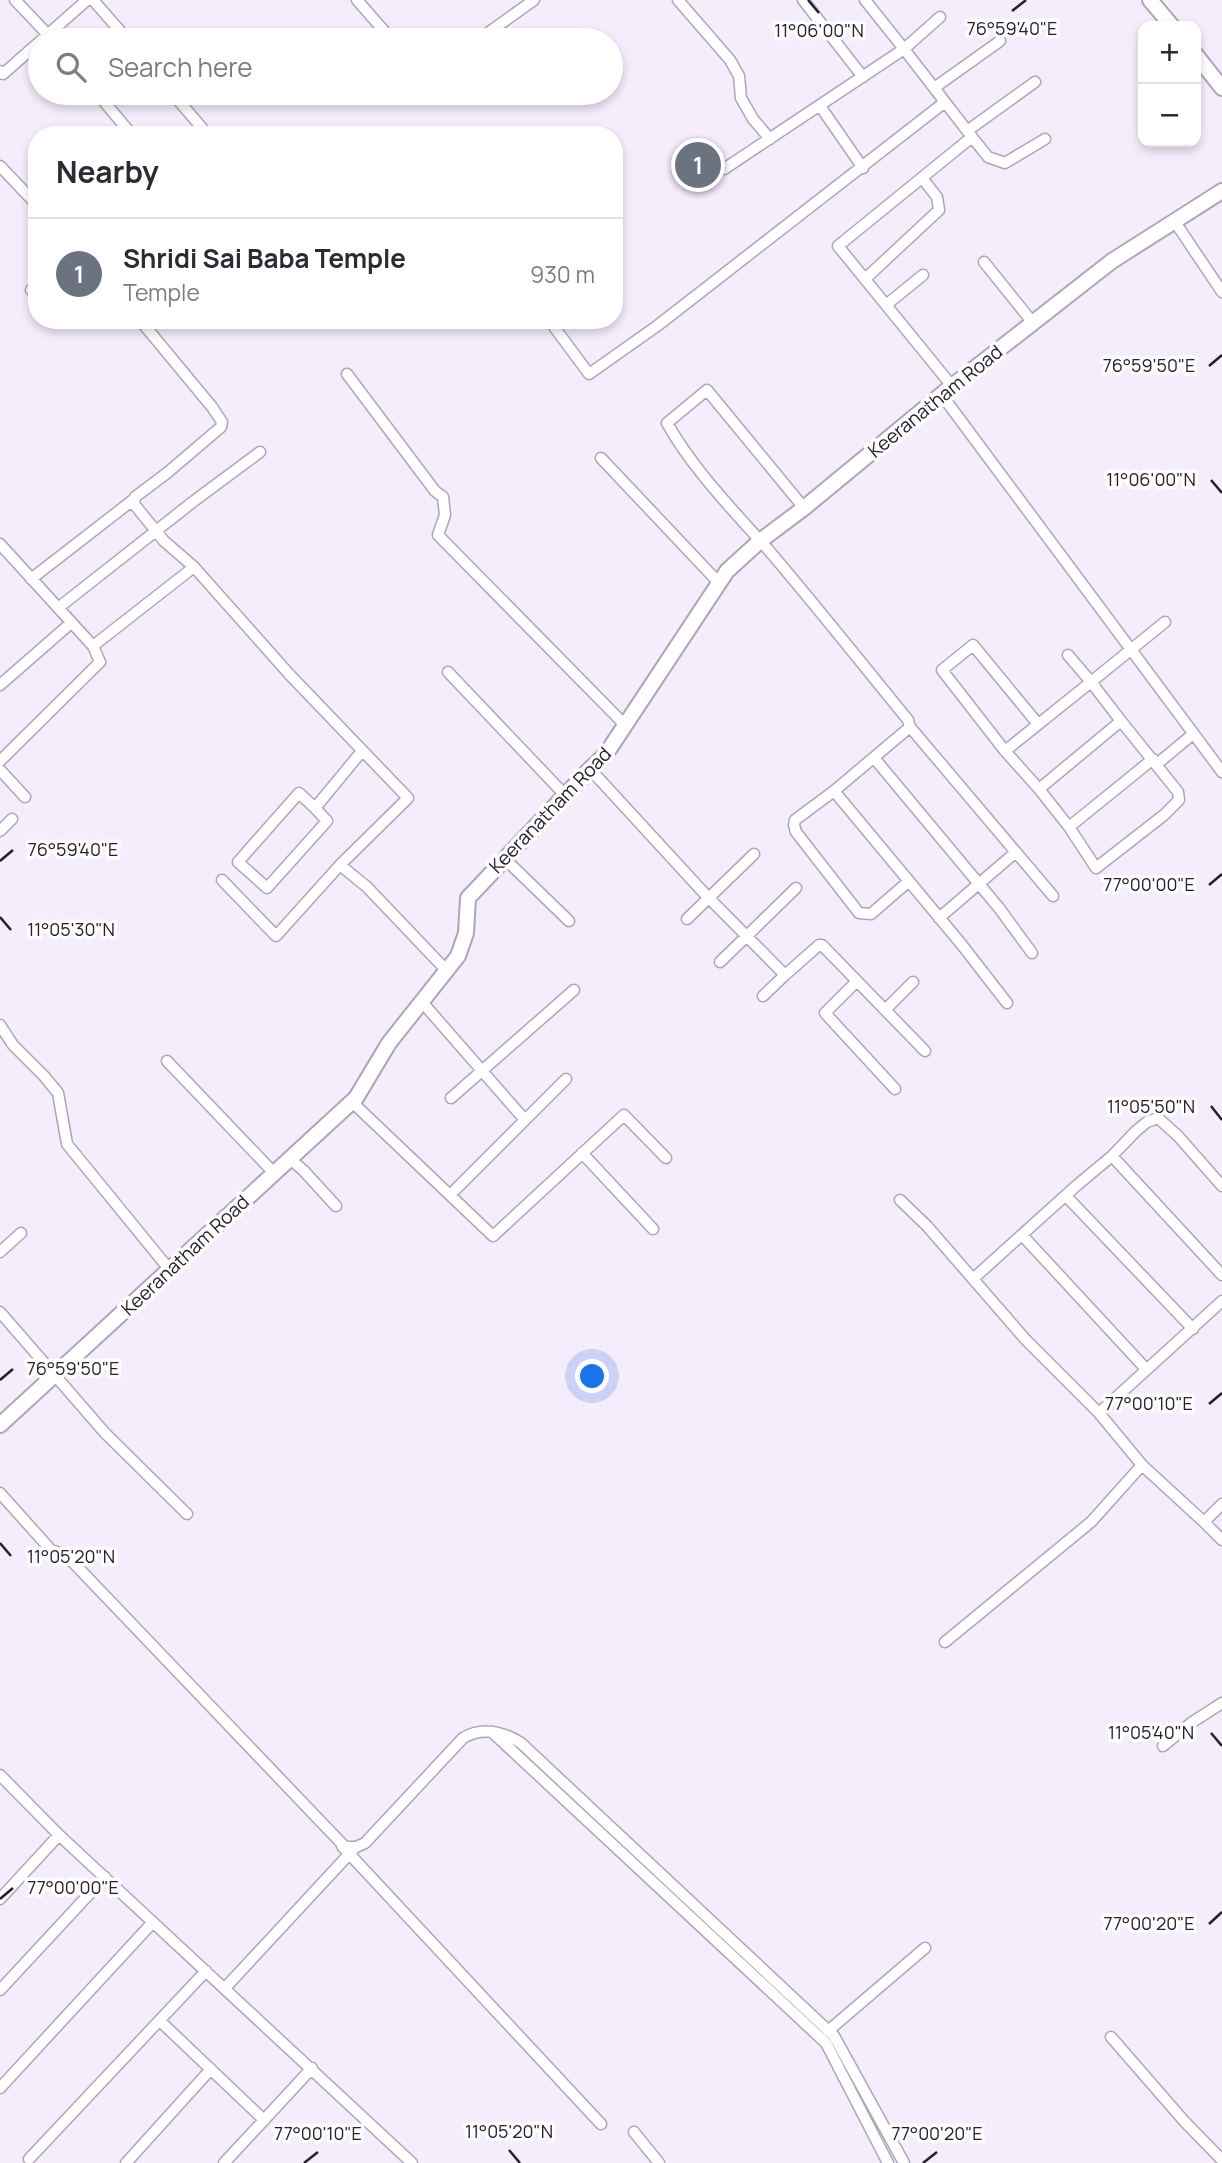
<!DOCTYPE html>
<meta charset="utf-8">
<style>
:root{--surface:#fff;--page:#f7f7f7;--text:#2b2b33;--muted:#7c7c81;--line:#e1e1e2;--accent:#25677a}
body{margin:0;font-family:Manrope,sans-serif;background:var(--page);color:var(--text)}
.controls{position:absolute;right:21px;top:21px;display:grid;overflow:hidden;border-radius:14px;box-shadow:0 4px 10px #0003}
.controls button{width:63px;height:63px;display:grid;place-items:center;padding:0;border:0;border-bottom:2px solid var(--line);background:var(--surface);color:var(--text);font:35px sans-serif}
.you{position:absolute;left:593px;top:1377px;width:24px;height:24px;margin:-18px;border:5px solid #fff;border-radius:50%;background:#1a73e8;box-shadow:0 0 0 10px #1a73e833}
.badge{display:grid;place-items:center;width:46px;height:46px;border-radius:50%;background:var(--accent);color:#fff;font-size:23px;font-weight:700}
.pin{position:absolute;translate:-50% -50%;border:4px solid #fff;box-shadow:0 2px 7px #0006}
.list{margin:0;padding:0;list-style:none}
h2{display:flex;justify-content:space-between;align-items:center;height:91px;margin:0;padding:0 28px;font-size:30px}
h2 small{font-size:23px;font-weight:400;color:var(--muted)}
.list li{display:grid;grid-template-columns:46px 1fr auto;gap:21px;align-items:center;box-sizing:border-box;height:112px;padding:0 28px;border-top:2px solid var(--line)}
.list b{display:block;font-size:26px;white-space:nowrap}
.list p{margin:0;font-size:23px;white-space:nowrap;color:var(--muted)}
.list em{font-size:23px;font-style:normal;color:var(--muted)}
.icon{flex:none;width:38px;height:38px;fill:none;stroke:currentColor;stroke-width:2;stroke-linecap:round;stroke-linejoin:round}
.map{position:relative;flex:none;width:1222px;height:2163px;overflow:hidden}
.search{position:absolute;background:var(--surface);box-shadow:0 4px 10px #0003;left:28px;top:28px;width:595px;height:77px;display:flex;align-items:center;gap:18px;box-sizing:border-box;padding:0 24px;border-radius:38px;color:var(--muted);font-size:26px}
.panel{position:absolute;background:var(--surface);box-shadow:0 4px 10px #0003;left:28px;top:126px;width:595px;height:203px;border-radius:28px}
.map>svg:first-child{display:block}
</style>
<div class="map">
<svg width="1222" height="2163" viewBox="0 0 1222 2163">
<rect width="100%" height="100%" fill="#f5ecfc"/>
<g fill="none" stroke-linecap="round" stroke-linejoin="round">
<g stroke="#b0a5b8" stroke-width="13">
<path id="street" d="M15,0L53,40
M93,0L128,40
M357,0L392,40
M678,0L730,60L739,76L741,98L753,119L770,139
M803,0L863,77
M865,0L904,49L940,17
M478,40L534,0
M0,71L3,74L87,0
M934,88L1000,41
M97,93L132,135
M172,93L208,135
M820,106L863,168
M967,131L1035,82
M972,137L988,157L1005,163L1045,139
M0,166L37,205
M724,169L904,49L972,137L838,246L952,386
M1175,222L1222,292
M984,262L1033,323
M865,279L939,210L937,197L922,178
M31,290L37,286
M886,305L923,275
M140,320L212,407L222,422L221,427L167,473L135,497L134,504L164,541L194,567L289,674L408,798L340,865L276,936L222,880
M549,320L589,374L657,326L945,102
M347,374L435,491L443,497L445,515L438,535L625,725
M941,394L1222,772
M601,458L719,583
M804,508L707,390L667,423C694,471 735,512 771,553C818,608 862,664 908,720L910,727L1053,896
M0,544L93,646L100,662L0,761
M31,579L133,500
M58,608L194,501L260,452
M93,646L194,567
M1068,655L1091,682L1005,751L1039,789L1121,721L1091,682L1165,622
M448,672L565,795
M0,685L71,623
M910,727L834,791L962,945L1007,1003
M1005,751L942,670L973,645L1038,724
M875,759L999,908L1032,953
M1157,764L1193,734
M590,769L704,893L785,975L819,945H822L925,1051
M0,770L25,797
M1039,789L1069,827L1096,868L1164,815L1179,800L1178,792L1121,721
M834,791L795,820L794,825L796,832L859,913L871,914L909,881
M315,808L327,821L267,888L238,862L299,793L315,808L362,751
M1069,827L1153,759
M0,831L12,819
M504,858L569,921
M340,865L367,887L447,971
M939,918L1016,852
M687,919L754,854
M720,962L796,888
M857,981L825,1013L895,1089
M763,996L785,975
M422,1002L525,1120L450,1195
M885,1010L913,982
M0,1025L13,1045L44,1076L58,1093L67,1144L169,1269
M167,1061L274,1173
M451,1098L574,990
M352,1102L493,1236L624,1115L666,1158
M525,1120L566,1079
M582,1153L653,1229
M1112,1156L1222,1275
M290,1159L303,1170L336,1206
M1066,1196L1193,1329
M900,1200L927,1226L1025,1339L1099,1413L1142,1465L1204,1522
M1022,1235L1146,1369
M0,1252L21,1233
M974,1278L1076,1186L1112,1156L1136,1131L1147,1122L1158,1118L1178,1136L1222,1186
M0,1312L105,1433L187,1514
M1099,1413L1222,1301
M0,1493L51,1550L66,1555L345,1847H356L365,1843L463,1738C482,1726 504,1732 521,1743L834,2036L904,2163
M1222,1504L1204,1522L1222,1540
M945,1642L1091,1522L1142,1465
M492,1732L826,2043L888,2163
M1163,1746L1191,1723L1222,1703
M0,1775L59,1835
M342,1846L601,2124
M0,1899L59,1835L412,2163
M225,1988L353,1850
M0,1990L105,1877
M160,2021L264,2120L312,2068
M828,2031L925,1948
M1111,2037L1184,2121L1222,2160
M0,2088L153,1922
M634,2132L659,2163
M29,2159L206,1971
M126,2163L211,2069
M224,2163L264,2120"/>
</g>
<g stroke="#b0a5b8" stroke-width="18">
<path id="secondary" d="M1150,0L1172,26
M1196,55L1222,88
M0,1425L356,1098L389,1043L458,956L466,933L468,898L590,769L606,754L727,571L760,541L804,508L952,386L1112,261L1222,191"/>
</g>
<use href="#street" stroke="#fff" stroke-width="10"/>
<use href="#secondary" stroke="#fff" stroke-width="14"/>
</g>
<path fill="none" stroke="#262129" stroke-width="2.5" d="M808,0L819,13M1012,11L1026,0M1209,366L1222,355M1211,480L1222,493M0,861L13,850M1209,885L1222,874M0,917L11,930M1211,1106L1222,1120M0,1380L13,1369M1209,1404L1222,1393M0,1543L11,1556M1211,1733L1222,1746M0,1899L13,1888M1209,1924L1222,1912M509,2150L520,2163M304,2163L318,2152M923,2163L937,2152"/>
<g text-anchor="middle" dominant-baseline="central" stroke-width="7" stroke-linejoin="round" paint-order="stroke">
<g font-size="19" fill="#262129" stroke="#fdfdfd">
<text transform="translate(935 401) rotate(-39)">Keeranatham Road</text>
<text transform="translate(550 810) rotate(-46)">Keeranatham Road</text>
<text transform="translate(185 1255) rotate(-43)">Keeranatham Road</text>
</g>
</g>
<g font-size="18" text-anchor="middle" fill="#262129" stroke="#fdfdfd" stroke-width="7" stroke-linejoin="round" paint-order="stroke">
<text x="1012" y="35">76°59'40"E</text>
<text x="819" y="37">11°06'00"N</text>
<text x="1149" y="372">76°59'50"E</text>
<text x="1151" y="486">11°06'00"N</text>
<text x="73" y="856">76°59'40"E</text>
<text x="1149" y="891">77°00'00"E</text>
<text x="71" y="936">11°05'30"N</text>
<text x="1151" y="1113">11°05'50"N</text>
<text x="73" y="1375">76°59'50"E</text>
<text x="1149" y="1410">77°00'10"E</text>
<text x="71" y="1563">11°05'20"N</text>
<text x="1151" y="1739">11°05'40"N</text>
<text x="73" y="1894">77°00'00"E</text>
<text x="1149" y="1930">77°00'20"E</text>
<text x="509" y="2138">11°05'20"N</text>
<text x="318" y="2140">77°00'10"E</text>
<text x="937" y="2140">77°00'20"E</text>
</g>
</svg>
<div class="controls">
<button>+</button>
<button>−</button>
</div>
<div class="you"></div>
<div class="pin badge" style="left:698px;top:165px;background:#6b7280">1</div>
<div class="search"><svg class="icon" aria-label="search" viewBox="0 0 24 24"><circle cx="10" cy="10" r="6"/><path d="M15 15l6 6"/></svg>Search here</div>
<section class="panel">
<h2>Nearby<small></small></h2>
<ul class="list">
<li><span class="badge" style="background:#6b7280">1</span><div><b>Shridi Sai Baba Temple</b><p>Temple</p></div><em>930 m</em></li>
</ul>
</section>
</div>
